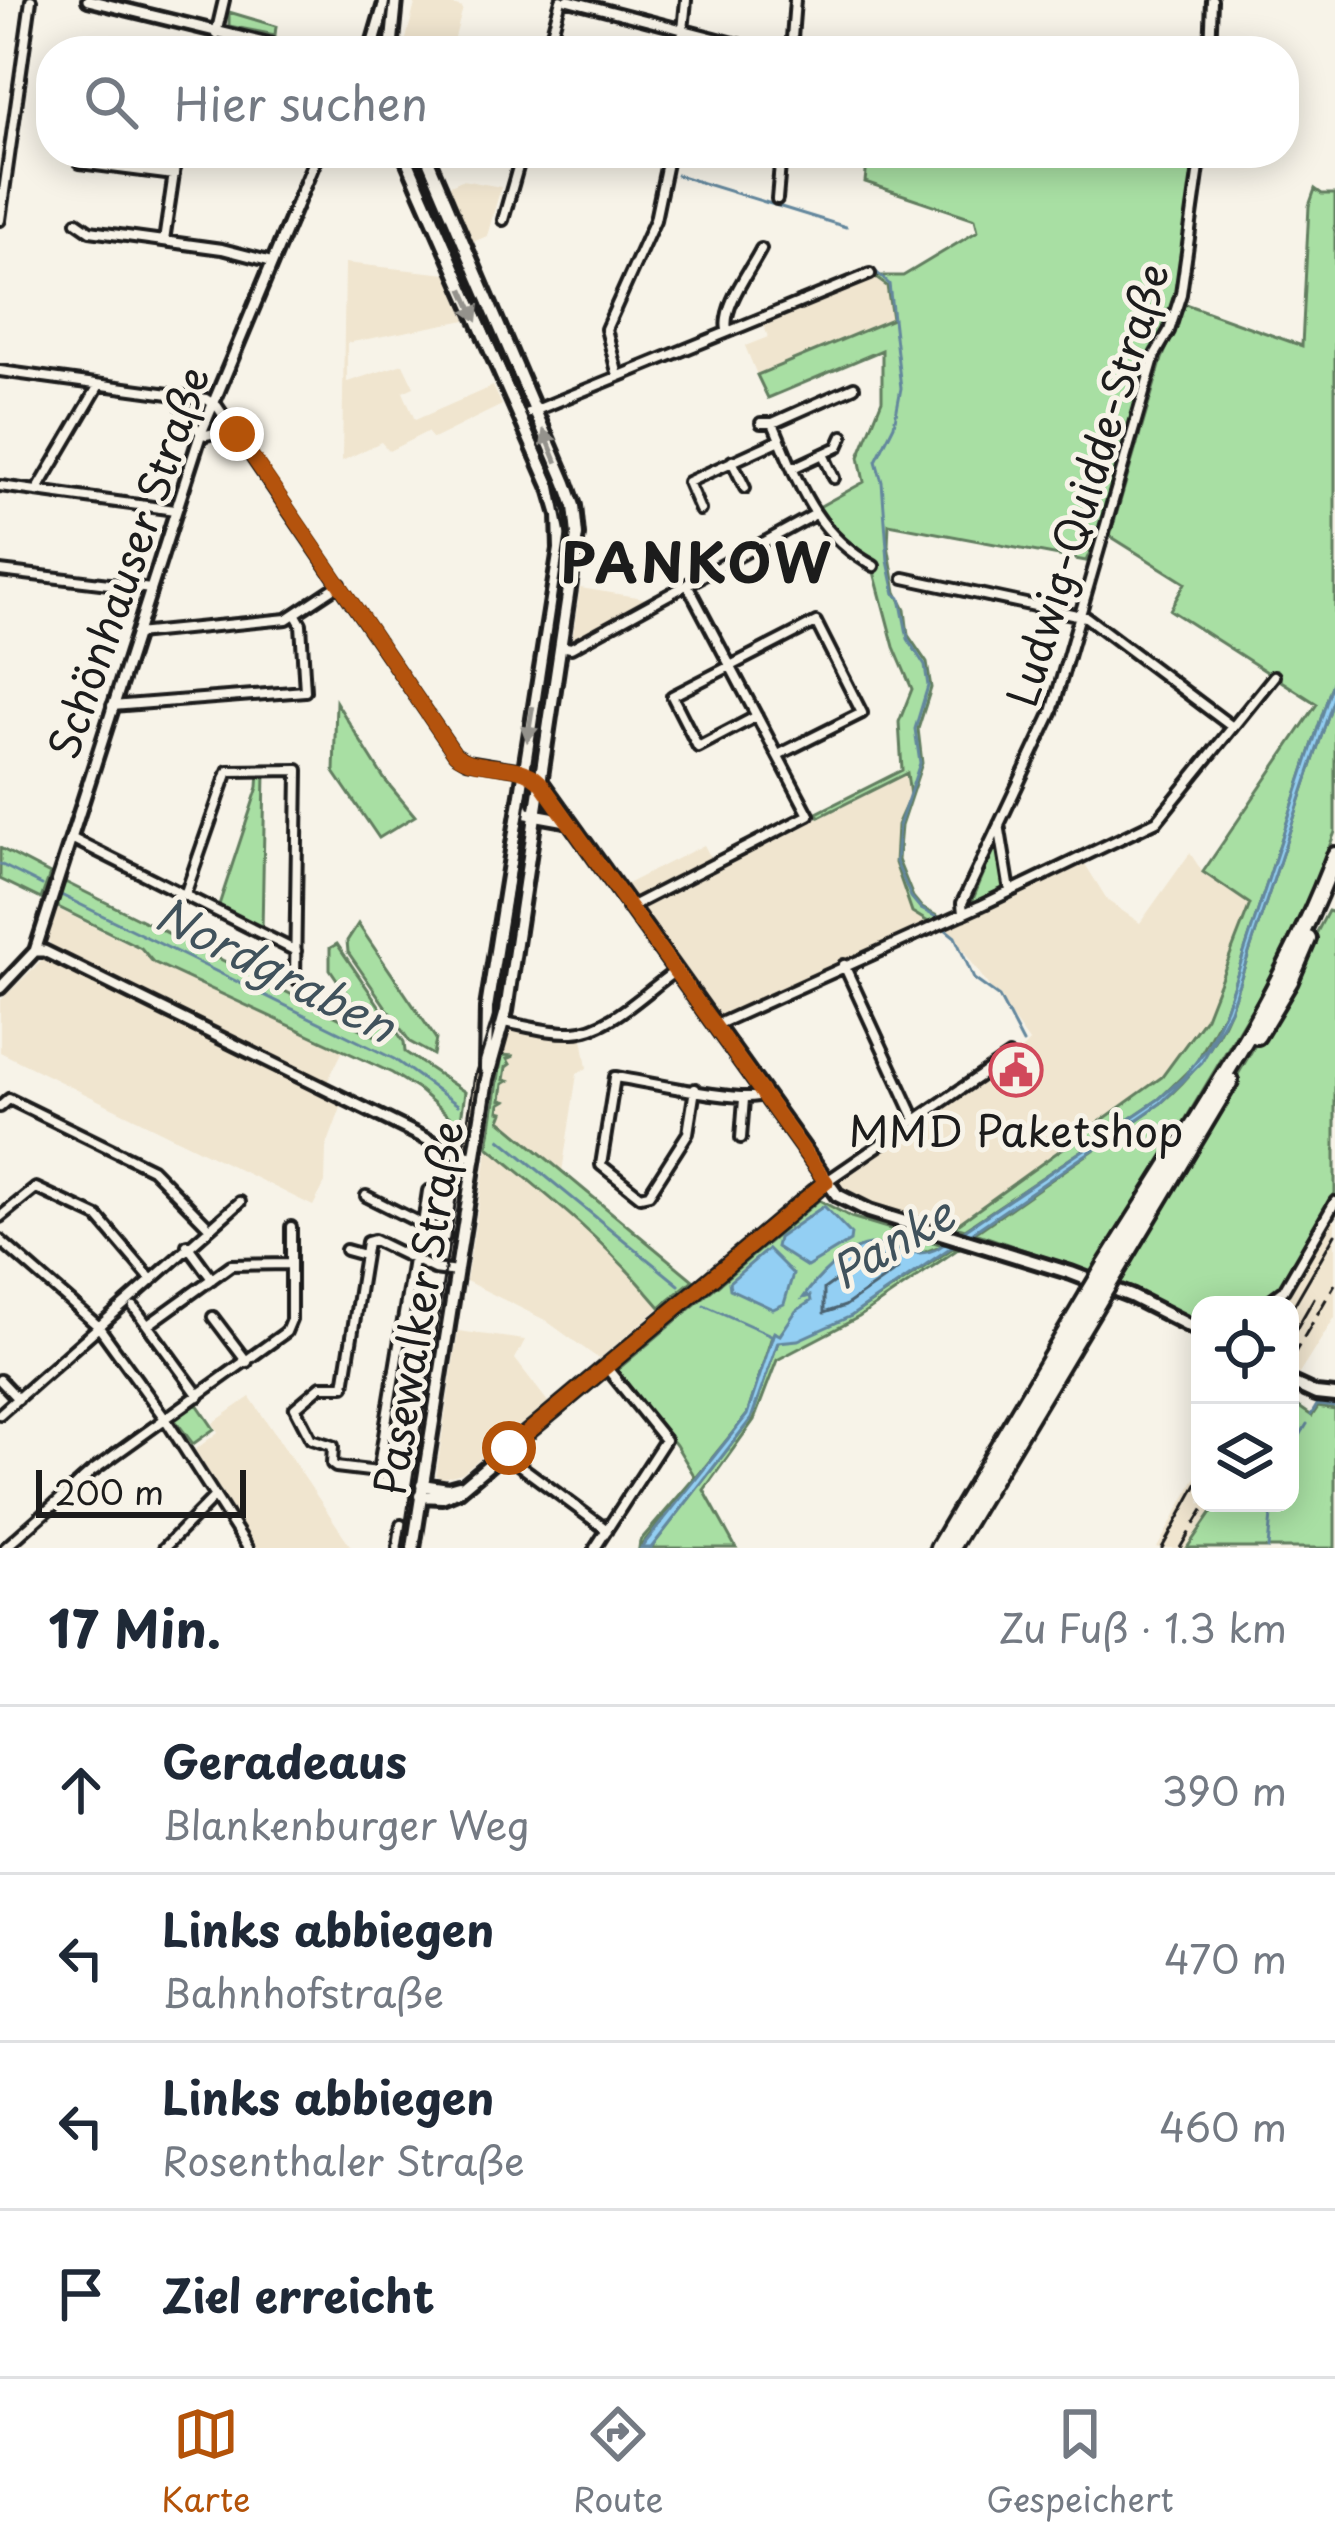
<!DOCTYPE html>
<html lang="de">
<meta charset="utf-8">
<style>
:root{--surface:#fff;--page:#f6f6f7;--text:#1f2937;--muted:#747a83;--line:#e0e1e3;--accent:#b45309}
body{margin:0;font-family:"Playpen Sans",sans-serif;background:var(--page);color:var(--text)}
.controls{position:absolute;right:36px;bottom:36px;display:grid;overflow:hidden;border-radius:24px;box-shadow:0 6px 30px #0003}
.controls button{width:108px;height:108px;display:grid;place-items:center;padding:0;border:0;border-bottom:3px solid var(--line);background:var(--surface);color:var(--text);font:60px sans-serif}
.scale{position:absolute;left:36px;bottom:30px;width:210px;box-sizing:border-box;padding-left:12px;border:6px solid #1c1c1c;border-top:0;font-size:33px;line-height:42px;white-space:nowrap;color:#1c1c1c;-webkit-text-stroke:9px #f7f3e8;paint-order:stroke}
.stop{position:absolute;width:36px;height:36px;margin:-27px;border:9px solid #b45309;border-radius:50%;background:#fff}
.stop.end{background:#b45309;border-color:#fff;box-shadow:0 3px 12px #0008}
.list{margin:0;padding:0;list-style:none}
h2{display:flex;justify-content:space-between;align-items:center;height:156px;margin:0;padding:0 48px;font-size:51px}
h2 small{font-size:39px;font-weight:400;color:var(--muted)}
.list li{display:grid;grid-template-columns:78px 1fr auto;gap:36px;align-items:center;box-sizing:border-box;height:168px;padding:0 48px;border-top:3px solid var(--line)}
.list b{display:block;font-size:45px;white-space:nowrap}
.list p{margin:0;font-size:39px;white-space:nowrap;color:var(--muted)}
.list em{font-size:39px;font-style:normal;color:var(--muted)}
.icon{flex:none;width:66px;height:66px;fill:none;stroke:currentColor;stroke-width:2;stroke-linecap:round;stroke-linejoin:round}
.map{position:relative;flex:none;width:1335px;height:1548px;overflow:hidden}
.search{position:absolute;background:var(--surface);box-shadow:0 6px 30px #0003;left:36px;right:36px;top:36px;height:132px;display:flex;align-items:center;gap:30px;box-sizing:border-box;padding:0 42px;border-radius:48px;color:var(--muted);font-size:45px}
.sheet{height:828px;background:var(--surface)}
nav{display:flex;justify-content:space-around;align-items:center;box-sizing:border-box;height:168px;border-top:3px solid var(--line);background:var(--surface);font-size:33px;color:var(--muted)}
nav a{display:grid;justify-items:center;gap:6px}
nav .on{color:var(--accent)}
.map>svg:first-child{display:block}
</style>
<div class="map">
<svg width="1335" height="1548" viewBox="0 0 1335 1548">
<rect width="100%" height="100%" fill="#f7f3e8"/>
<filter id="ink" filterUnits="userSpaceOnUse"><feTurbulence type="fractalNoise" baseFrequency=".00833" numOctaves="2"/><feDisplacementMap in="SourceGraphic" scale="24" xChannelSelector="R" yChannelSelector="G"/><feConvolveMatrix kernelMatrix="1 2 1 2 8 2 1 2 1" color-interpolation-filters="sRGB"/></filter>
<g filter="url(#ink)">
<path fill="#f0e5cf" d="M416,0H434L463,8L452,48L462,51H403Z
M462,180L501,187L487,236L473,242L448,186Z
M345,263L447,274L466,320L347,343V382L403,364L414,387L403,392L415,420L493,386L502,405L433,439L427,432L389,451L381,442L342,461Z
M873,276L887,286L892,319L757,375L745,346L768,337L762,321Z
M580,588L643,598L648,599L572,640Z
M907,772L910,796L897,825L895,863L912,911L930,923L716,1018L637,910Z
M704,845L711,858L633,898L621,887Z
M1190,853L1203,873L1250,903L1206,1017L1162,1077L955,1226L865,1204L840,1188L839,1176L1013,1059L1029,1042L947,928L1085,864L1108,901L1140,923Z
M54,907L344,1049L327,1082L52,946L45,936Z
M44,958L342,1105L326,1148L325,1183L313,1206L0,1052V1001Z
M511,1030L582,1037L587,1068L577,1074L562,1172L516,1131L492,1119L502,1055Z
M483,1045L482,1067L466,1178L457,1176L474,1073Z
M488,1147L589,1229L616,1254L660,1307L599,1359L545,1320L466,1281Z
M1335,1215V1317L1299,1374L1290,1368V1305H1282Z
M458,1331L525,1340L515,1359L548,1402L462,1473L440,1479L436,1475Z
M250,1397L352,1548H353H257L195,1450L218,1432L213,1423Z
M1200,1470V1503H1218L1187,1548H1157Z"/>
<path fill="#a8dfa3" stroke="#627e60" stroke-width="3" d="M229,12L276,26L275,35L229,26Z
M868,153L1196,155L1180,293L1152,354L1100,529L1086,561L889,524L888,545L896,592L905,610L908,635L927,663L931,688L918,729L922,763L901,826L898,860L913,897L922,908L941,918L930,923L912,912L895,863L897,825L910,796L907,773L819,817L817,813L902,770L899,722L912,689L894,647L873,568L834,533L817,508L864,482L859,457L882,400V350L768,398L757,375L892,319L887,286L873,276H903L978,231L975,219L865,182Z
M1315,189L1322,194H1335V676L1226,1008L1196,1063L1159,1099L965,1229L955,1226L1162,1077L1206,1017L1250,904L1203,872L1317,704L1170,610L1185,583L1110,536L1162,359L1185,304L1302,346L1309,206Z
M1335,695V832L1311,894L1260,995L1093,1273L975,1233L1161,1103C1192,1077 1214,1048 1230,1010Z
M336,702L385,780L415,816L379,838L334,772Z
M259,772H265L262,931L218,908L258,787Z
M998,839L1006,888L971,904Z
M0,848L50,874L41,899L0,879Z
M61,880L375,1036L330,969V948L337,944L404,1042L405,1052L465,1092L460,1126L419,1090L392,1073L153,962L141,948L54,905Z
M1328,911L1335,913V1193L1279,1288L1267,1300L1258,1305H1200V1323L1118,1282L1284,995Z
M358,924L436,1039L433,1055L410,1042L348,952L347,941Z
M502,1055L514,1056L507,1059L510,1064L506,1067L504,1080L508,1081L503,1084L501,1100L505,1101L500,1104L499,1111L503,1112L500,1120L693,1280L660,1307C606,1242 554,1200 488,1147Z
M819,1200L851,1217L943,1245L920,1254L873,1245L811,1296L812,1301L797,1312L780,1335L774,1333L772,1336L747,1415L639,1548L640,1541L695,1477L676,1445L617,1370Z
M953,1248L958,1249L859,1317L777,1360L754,1420L704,1490L736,1548H651L751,1419L778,1342L851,1316Z
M197,1404L214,1429L193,1444L175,1420Z
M1299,1407L1312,1416L1318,1407L1335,1410V1548H1187L1218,1503H1290V1416Z"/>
<path fill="#93cff3" stroke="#63879d" stroke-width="3" d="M1335,676V695L1230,1010L1202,1062L1161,1103L851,1316L798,1340L778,1342L751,1419L651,1548H641L747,1415L774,1332L780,1335L796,1311L811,1301L810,1296L803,1298C816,1279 847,1246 871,1245C895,1244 916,1261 938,1248L1159,1099L1183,1078L1208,1047L1226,1008Z
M824,1206L851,1234L850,1241L807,1267L776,1247L778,1238Z
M768,1249L793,1274L784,1304L773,1309L730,1289L729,1282Z"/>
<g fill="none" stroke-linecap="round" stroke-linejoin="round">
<path stroke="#4c6472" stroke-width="3" d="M874,1257L895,1261L898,1269L845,1306L824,1313V1289L866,1259Z"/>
<path stroke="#63879d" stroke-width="3" d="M677,175L846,227
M874,270L889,284L901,388L894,425L876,461L882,482L888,561L895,594L900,598L908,639L925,666L928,686L915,729L920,763L899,826L896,862L911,897L921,909L940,919
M0,864L42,885
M61,895L394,1059L458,1105
M945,929L955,937L974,979L999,997L1023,1043
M500,1139L679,1285
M704,1305L771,1335
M1311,1415L1317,1405L1335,1407
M1290,1452L1307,1424
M1268,1548L1272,1503"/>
<g stroke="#1c1c1c" stroke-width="16">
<path id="minor" d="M568,0L765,51
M216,34L224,0
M547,51L561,0
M681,51L686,0
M791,51L795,0
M1210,51L1212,0
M81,153L80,163L174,175
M777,199L781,153
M0,220L31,0
M503,220L522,153
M77,222L90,231L222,249L272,262
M164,241L177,153
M727,330C722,306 750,271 761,249
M0,371L206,399L217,406L455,754L467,761L523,770
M618,376L606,329L655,220L669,153
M180,395C179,411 193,428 206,435L233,429
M519,417L870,274
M761,423H773L854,387
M773,423C798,482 814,534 874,566
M823,454L834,478
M732,461L745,488
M793,468L838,447L843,436
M0,486L175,510
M37,491L99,385
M700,510L688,482L780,440
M0,571L151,589
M904,578L1086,617L1231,726
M136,634L287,619L340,584
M561,646L571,648L812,516
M112,706L305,691L301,624L296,615
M757,716L698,747L672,696L816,622L862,713L778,755
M999,824L1010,891
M71,838L296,951
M185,895L228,771L298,770L295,979
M628,908L809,815L687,584
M963,914L962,903L1052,712L1155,355L1169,331L1181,294L1201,153
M844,965L915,1119
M504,1022C526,1026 550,1033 573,1032C609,1031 645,992 674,972
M714,1026L980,906L1157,821L1274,676
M695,1089L688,1133L649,1194L640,1196L601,1165L615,1077C643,1081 743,1104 762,1095
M0,1107L9,1099L152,1169L209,1227
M741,1138L744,1099
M827,1181L1009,1056
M366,1196L446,1236
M0,1217L36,1188L98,1217L150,1278
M423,1224L428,1191
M0,1240L98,1326L166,1420L248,1548
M187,1245L212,1279
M346,1250L364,1255
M413,1260L378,1472L336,1467L332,1464L333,1446L311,1439L295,1408L321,1386H344L367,1242L374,1240L434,1269L457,1272
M1264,1305L1284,1290L1335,1202
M134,1307L199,1396
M213,1317L247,1362
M148,1325L231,1265L291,1264
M0,1380L18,1399
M0,1414L240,1202
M503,1453L607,1530
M5,1548L91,1472L286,1332L291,1320V1227
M164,1548L215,1496
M398,1548L401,1525
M595,1548L665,1440L606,1367"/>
</g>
<g stroke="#1c1c1c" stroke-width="18">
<path id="tertiary" d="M88,0L297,51
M35,951H44L453,1152L475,1158
M0,988L35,951L201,433L318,153"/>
</g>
<g stroke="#1c1c1c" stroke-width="20">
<path id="secondary" d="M371,51L386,0
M391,51L396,0
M404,153L551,488L559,515L560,549L487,1008L486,1069
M541,782L837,1195L869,1211L1071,1273L1131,1296L1200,1331
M521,801L525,813L564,820
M1290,1382L1316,1394L1335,1396
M422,1485L448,1489L459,1486
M420,1496L442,1497L459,1490L826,1182
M413,1548L487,1079L506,1011L577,535L574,506L566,483L425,153"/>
</g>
<g stroke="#1c1c1c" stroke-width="22">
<path id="motorway" d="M1257,1036L1290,981L1308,939
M1105,1266C1187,1133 1280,1002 1335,855
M1116,1272L1230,1081
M938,1548L1087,1296
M951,1548L1098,1302"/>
</g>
<use href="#minor" stroke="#f7f3e8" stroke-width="8"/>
<use href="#tertiary" stroke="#f7f3e8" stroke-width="9"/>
<use href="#secondary" stroke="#f7f3e8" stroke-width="10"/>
<use href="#motorway" stroke="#f7f3e8" stroke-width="14"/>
<path stroke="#1c1c1c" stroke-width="3" d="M381,51L390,0
M1290,1312L1335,1234
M1290,1340L1314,1298
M402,1548L475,1075L494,1015L566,535L556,484L412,153
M1162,1548L1200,1479"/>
<path stroke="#1c1c1c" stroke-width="3" stroke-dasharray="18 9" stroke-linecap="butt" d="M1290,1361L1335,1284
M1180,1548L1207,1503"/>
<g stroke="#1c1c1c" stroke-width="22" stroke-linecap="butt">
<path id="motorway-bridge" d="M1087,1296L1105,1266
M1098,1302L1116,1272"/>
</g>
<use href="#motorway-bridge" stroke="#f7f3e8" stroke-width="14"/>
</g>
<defs><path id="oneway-solid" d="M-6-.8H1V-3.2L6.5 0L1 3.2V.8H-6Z" transform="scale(3)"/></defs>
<g fill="#94928c">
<use href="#oneway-solid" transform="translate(470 305) rotate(66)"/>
<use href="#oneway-solid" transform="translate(550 446) rotate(-112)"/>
<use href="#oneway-solid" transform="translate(530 724) rotate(99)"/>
</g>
</g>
<g fill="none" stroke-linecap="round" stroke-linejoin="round" filter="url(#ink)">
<path stroke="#b45309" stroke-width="15" d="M237,434L455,754C480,773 517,759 540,782L826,1182L509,1448"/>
</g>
<defs>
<g id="civic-ring" transform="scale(2.7)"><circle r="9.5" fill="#f7f3e8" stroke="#d1495b" stroke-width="1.5"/><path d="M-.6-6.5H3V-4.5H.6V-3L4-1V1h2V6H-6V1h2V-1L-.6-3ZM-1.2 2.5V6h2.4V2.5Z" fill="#d1495b"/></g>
</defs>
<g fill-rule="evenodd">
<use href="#civic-ring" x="1016" y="1070"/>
</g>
<g text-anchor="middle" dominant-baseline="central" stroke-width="10" stroke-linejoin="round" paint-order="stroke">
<g font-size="42" fill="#1c1c1c" stroke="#f7f3e8">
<text transform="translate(1086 484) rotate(-73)">Ludwig-Quidde-Straße</text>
<text transform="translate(127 562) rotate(-71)">Schönhauser Straße</text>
<text transform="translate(417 1308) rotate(-81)">Pasewalker Straße</text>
</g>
<g font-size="42" fill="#1c1c1c" stroke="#f7f3e8">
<text x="1016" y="1129">MMD Paketshop</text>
</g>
<g font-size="45" font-style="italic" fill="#40525c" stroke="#f7f3e8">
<text transform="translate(276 968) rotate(27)">Nordgraben</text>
<text transform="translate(891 1241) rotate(-30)">Panke</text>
</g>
<g font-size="54" font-weight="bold" letter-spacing="3" fill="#1c1c1c" stroke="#f7f3e8">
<text x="697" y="560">PANKOW</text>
</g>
</g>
</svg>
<div class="controls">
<button><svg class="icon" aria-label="locate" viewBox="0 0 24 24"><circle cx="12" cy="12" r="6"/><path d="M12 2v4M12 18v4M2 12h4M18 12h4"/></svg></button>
<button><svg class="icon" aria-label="layers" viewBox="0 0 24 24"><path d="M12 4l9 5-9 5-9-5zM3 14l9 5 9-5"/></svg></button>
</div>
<div class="scale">200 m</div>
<div class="stop" style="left:509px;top:1448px"></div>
<div class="stop end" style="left:237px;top:434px"></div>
<div class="search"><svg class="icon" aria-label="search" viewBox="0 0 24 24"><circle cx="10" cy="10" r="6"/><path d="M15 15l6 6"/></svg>Hier suchen</div>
</div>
<section class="sheet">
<h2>17 Min.<small>Zu Fuß · 1.3 km</small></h2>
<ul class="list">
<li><svg class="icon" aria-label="ahead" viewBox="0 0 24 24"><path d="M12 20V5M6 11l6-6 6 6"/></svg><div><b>Geradeaus</b><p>Blankenburger Weg</p></div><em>390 m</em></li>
<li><svg class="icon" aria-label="left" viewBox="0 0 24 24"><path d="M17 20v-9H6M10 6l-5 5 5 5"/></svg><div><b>Links abbiegen</b><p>Bahnhofstraße</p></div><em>470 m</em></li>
<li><svg class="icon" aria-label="left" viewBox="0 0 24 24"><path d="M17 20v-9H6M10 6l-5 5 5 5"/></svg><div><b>Links abbiegen</b><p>Rosenthaler Straße</p></div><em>460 m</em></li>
<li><svg class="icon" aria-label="arrive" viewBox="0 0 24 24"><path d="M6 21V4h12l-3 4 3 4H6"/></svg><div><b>Ziel erreicht</b></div></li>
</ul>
</section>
<nav>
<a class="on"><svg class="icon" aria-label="map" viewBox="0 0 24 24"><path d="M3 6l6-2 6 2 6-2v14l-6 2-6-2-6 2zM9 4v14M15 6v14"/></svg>Karte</a>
<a><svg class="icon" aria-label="directions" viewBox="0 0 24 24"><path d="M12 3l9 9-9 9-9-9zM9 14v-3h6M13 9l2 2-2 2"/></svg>Route</a>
<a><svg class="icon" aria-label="saved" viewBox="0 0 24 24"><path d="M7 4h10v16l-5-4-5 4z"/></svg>Gespeichert</a>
</nav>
